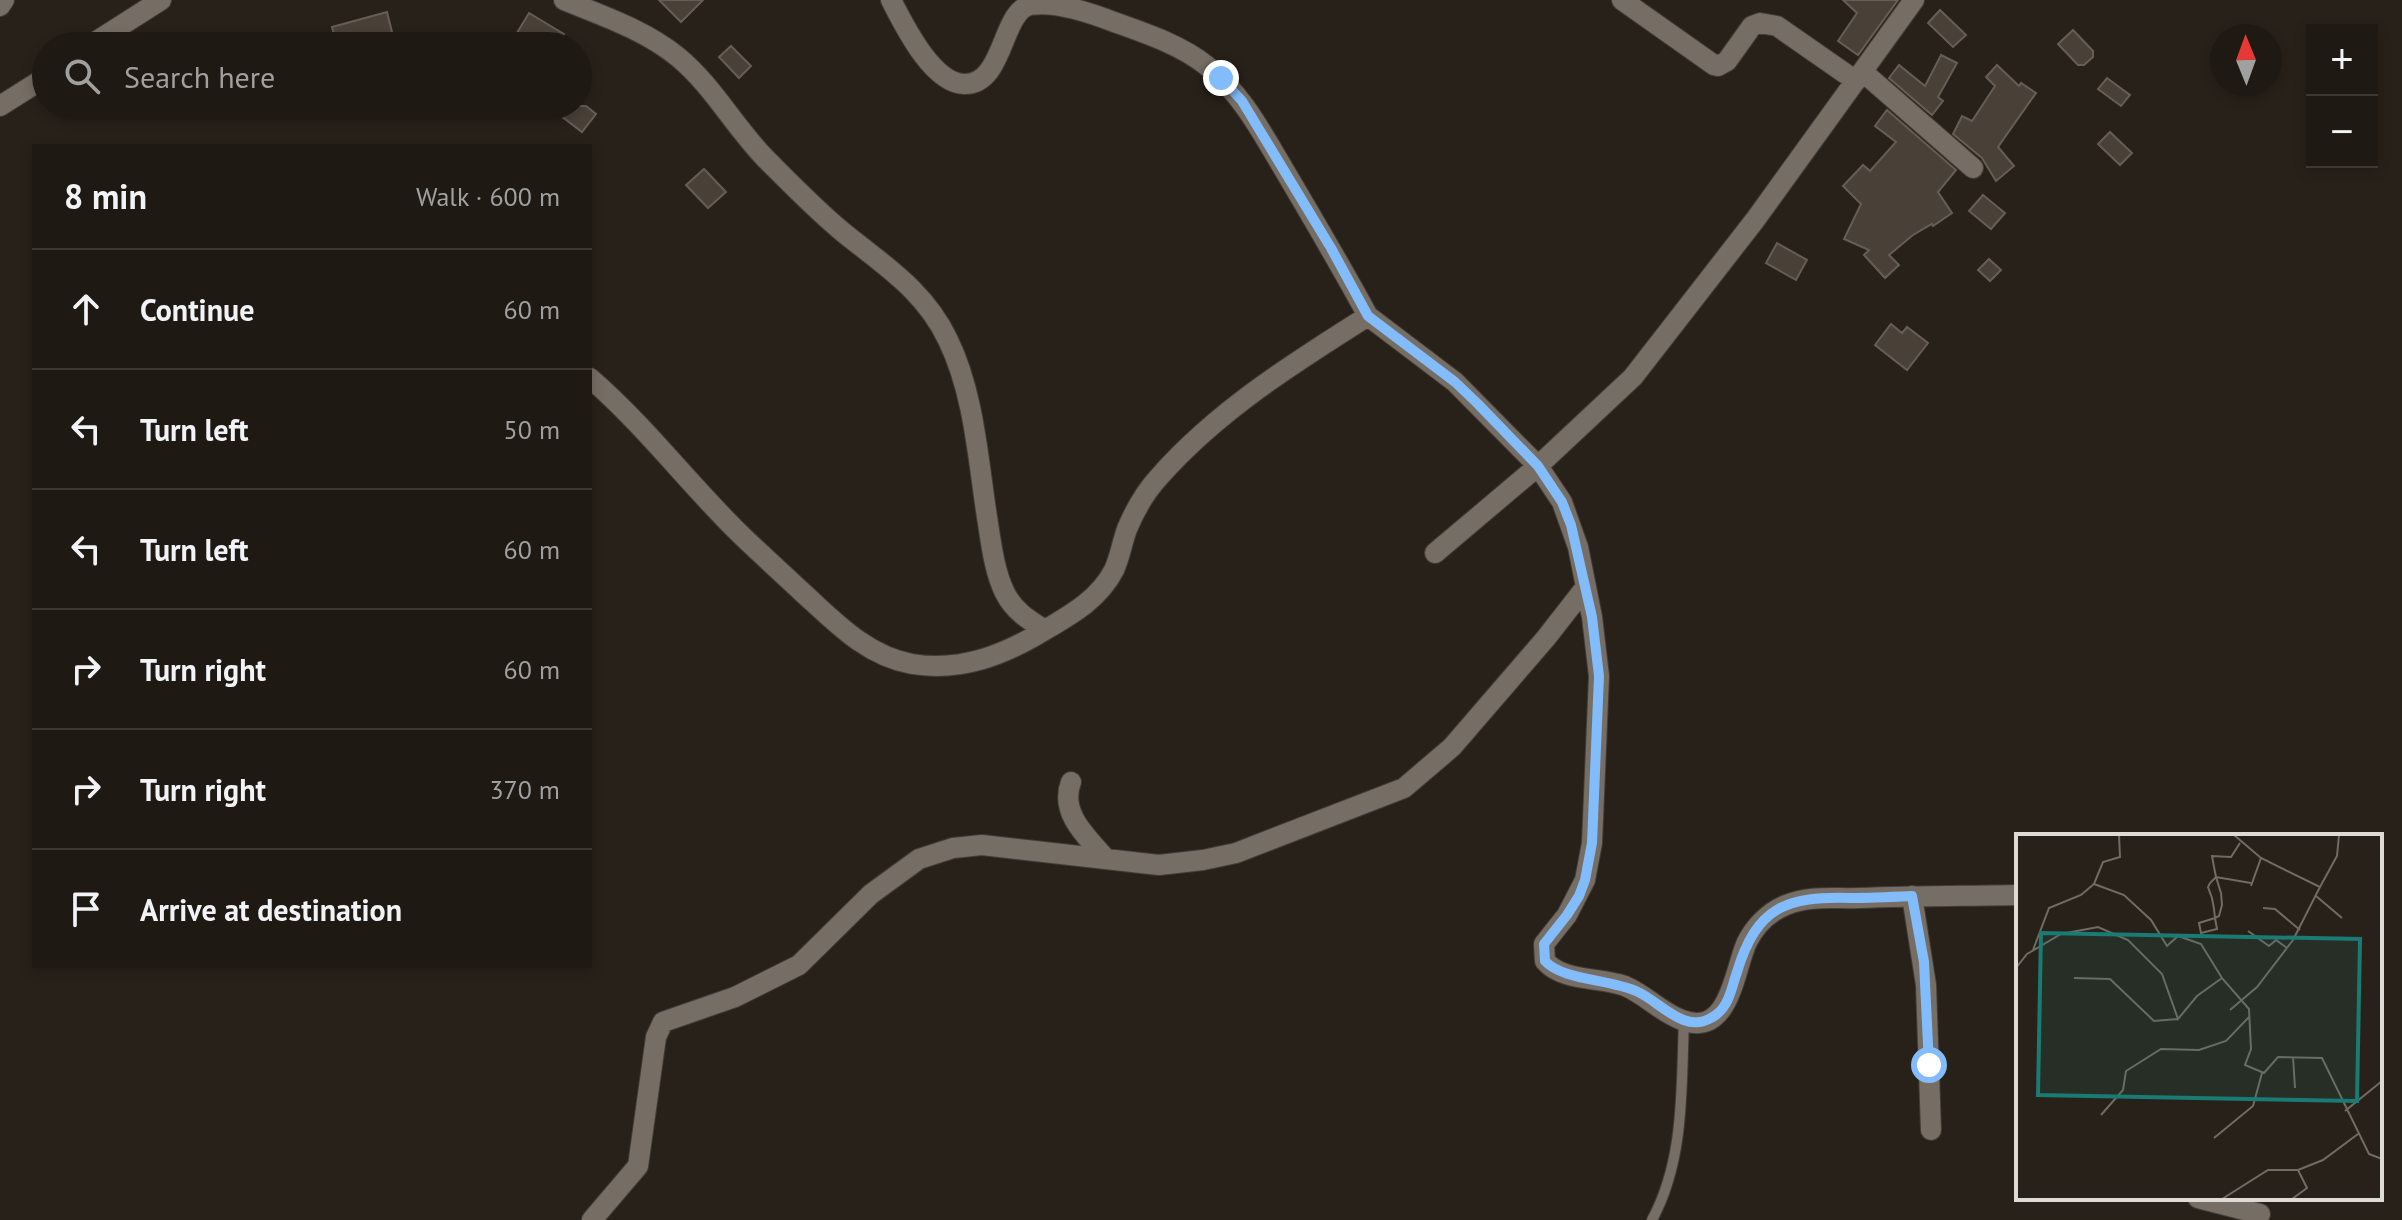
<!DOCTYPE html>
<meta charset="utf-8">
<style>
:root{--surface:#1e1913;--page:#26221c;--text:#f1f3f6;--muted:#a1a0a0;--line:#3c3833}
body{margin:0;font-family:"PT Sans",sans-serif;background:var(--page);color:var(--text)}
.controls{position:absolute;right:24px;top:24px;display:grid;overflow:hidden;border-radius:0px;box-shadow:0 4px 12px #0003}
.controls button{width:72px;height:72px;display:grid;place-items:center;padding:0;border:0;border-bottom:2px solid var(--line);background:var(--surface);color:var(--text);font:40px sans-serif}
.compass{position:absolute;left:2210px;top:24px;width:72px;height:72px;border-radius:50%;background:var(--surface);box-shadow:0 4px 12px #0003;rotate:359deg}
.stop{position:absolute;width:24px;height:24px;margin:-18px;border:6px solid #82bcfa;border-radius:50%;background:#fff}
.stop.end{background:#82bcfa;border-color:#fff;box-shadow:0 2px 8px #0008}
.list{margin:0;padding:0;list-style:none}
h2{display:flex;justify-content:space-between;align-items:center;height:104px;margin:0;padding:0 32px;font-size:34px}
h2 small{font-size:26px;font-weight:400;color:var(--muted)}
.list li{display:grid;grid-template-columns:52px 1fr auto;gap:24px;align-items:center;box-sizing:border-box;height:120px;padding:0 32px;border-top:2px solid var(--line)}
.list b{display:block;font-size:30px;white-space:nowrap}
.list em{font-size:26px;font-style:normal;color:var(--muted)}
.icon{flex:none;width:44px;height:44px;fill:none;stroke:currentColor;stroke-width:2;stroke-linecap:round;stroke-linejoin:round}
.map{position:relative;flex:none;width:2402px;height:1220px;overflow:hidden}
.search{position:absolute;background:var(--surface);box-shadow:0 4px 12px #0003;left:32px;top:32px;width:560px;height:88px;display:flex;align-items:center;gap:20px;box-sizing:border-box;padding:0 28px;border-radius:44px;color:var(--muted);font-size:30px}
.panel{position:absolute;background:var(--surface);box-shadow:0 4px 12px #0003;left:32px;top:144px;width:560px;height:824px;border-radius:0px}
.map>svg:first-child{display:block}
</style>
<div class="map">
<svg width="2402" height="1220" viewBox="0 0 2402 1220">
<rect width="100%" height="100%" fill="#282119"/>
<path fill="#494138" stroke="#665e55" stroke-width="2" d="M659,0H703L681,22Z
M1843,0H1898L1858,55L1838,41L1857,13Z
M1940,10L1966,35L1953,47L1928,23Z
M387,12L394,40L371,46H337L332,27Z
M529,13L564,34L557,46H509Z
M2073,30L2093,51V57L2084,65H2078L2058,44Z
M731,46L751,66L739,78L719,57Z
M1941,55L1957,63L1938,97L1943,101L1932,115L1889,78L1899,65L1925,86Z
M1997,65L2019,86L2021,83L2036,93L1998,147L2014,166L1996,181L1982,158L1953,134L1962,116L1972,121L1995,86L1986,77Z
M2107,78L2130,95L2121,106L2098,89Z
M548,106H586L596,114L582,132Z
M1887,110L1956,170L1938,192L1952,213L1933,226L1932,224L1913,235L1889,255L1899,265L1885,278L1864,255L1869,250L1844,239L1861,204L1843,186L1863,165L1870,171L1896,142L1875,126Z
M2110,132L2132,153L2120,165L2098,144Z
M704,169L726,192L708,208L686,185Z
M1983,195L2005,213L1991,229L1969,211Z
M1777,243L1807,260L1796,280L1766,263Z
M1989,259L2001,270L1990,281L1978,270Z
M1891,324L1902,333L1907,327L1928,343L1907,370L1875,345Z"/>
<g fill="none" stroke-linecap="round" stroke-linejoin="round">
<g stroke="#423d37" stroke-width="12">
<path id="service" d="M1652,1220C1685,1159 1681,1088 1684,1021"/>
</g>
<g stroke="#423d37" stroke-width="22">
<path id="minor" d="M564,0C603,16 645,30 678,57C712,85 734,126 765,158C790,183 816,210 844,233C885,266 925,291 948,340C974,393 978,459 987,517C991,542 994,571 1005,593C1014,611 1029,620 1045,630C1072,614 1099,599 1114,570C1120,557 1122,543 1127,529C1135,510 1145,492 1159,477C1217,411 1295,362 1368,316L1455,382L1538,466L1562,502L1578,547L1592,617L1599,676L1592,843L1585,880L1567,915L1544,944L1545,961C1563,982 1600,977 1625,986C1646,995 1662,1013 1682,1020C1730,1038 1734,970 1747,942C1755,926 1769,912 1786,905C1811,895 1833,899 1859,898C1912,896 1965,896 2018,895
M891,0C904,25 932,83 964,84C1005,85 1001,10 1031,5C1056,1 1091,13 1114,22C1145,33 1181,45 1207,66C1241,93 1261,131 1283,168C1312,217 1341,266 1368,316
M1622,0L1714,65L1718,66L1727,61L1752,26L1760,23L1777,26L1856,81
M0,6L4,0
M89,46L161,0
M1863,72L1973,168
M0,106L46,77
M590,378C643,424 685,479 734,528C756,550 779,570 801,591C834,621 866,656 912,664C961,672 1004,655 1045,630
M1435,553L1538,466L1633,377L1755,220L1914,0
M1071,782C1059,813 1087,837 1106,859
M1912,896L1926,985L1931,1130
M2198,1198L2260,1214
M592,1220L638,1166L656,1037L663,1022L735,997L799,965L871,894L919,859L953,848L982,845L1159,865L1203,860L1236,853L1404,788L1452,747L1546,638L1585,588"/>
</g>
<use href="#service" stroke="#766e64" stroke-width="10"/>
<use href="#minor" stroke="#766e64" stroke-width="20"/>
</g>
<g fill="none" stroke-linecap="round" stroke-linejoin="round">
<path stroke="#82bcfa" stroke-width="10" d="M1221,78L1242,101L1331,248L1368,316L1455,382L1477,403L1538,466L1562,502L1571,525L1592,617L1599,676L1592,843L1585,880L1579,896L1567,915L1544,944L1545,961C1562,980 1609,979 1636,991C1660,1001 1683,1034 1711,1018C1729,1009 1731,989 1737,972C1757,906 1787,896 1851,898C1872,898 1892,897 1912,896L1924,962L1929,1065"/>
</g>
<g transform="translate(2016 834)">
<rect width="366" height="366" fill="#282119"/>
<path fill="none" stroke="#716b64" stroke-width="2" d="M224,9L215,23L196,22L198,33L200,43L205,59L206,71L203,82L199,84L183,89L185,99L201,95L199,84L198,75L196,64L192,53L194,49L200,43L235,49M78,50L108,61L135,86L151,112L162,102L185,110L206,144M235,52L245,24M304,53L321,22L323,1M300,62L326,84M247,74L259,75L284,96M232,97L253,112L260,106L271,114M17,116L33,74L65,61L78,50L87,28L104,23L103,1M0,134L11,120L45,100L82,93L112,106L146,140L162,185L181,162L206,144L233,175L235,215L229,231L248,239L262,223L306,224L353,320L366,325M58,144L94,145L138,187L162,185M214,176L241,153L277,106L304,53L245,24L218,1M277,223L279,254M329,277L366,247M85,281L107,256L110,237L145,215L183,216L210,207L234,182M198,304L237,272L246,239M206,365L252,336H282L307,326L342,300M276,365L291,354L282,336"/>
<path fill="#197b73" fill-opacity="0.15" stroke="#197b73" stroke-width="4" d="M25,99L344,105L341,267L22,261Z"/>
<rect width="366" height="366" fill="none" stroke="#dedad4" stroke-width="4"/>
</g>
</svg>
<div class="controls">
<button>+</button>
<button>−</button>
</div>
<svg class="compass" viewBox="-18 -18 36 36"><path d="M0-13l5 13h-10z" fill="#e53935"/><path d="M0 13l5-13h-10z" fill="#a1a0a0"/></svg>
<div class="stop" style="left:1929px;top:1065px"></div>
<div class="stop end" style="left:1221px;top:78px"></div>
<div class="search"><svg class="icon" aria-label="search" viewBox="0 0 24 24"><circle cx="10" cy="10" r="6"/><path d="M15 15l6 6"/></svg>Search here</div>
<section class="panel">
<h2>8 min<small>Walk · 600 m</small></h2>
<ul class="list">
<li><svg class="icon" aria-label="ahead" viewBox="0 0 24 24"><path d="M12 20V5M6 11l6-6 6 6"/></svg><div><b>Continue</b></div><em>60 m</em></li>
<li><svg class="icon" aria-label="left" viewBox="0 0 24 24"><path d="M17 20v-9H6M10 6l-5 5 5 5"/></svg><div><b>Turn left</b></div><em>50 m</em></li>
<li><svg class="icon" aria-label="left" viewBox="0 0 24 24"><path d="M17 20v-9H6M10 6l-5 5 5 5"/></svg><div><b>Turn left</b></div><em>60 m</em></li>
<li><svg class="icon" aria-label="right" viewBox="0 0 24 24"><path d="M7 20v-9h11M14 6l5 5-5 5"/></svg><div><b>Turn right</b></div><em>60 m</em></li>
<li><svg class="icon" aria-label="right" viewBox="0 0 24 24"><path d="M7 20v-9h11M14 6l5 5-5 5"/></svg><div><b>Turn right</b></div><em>370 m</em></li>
<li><svg class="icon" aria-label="arrive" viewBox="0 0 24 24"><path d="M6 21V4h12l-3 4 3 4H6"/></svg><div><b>Arrive at destination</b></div></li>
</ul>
</section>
</div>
